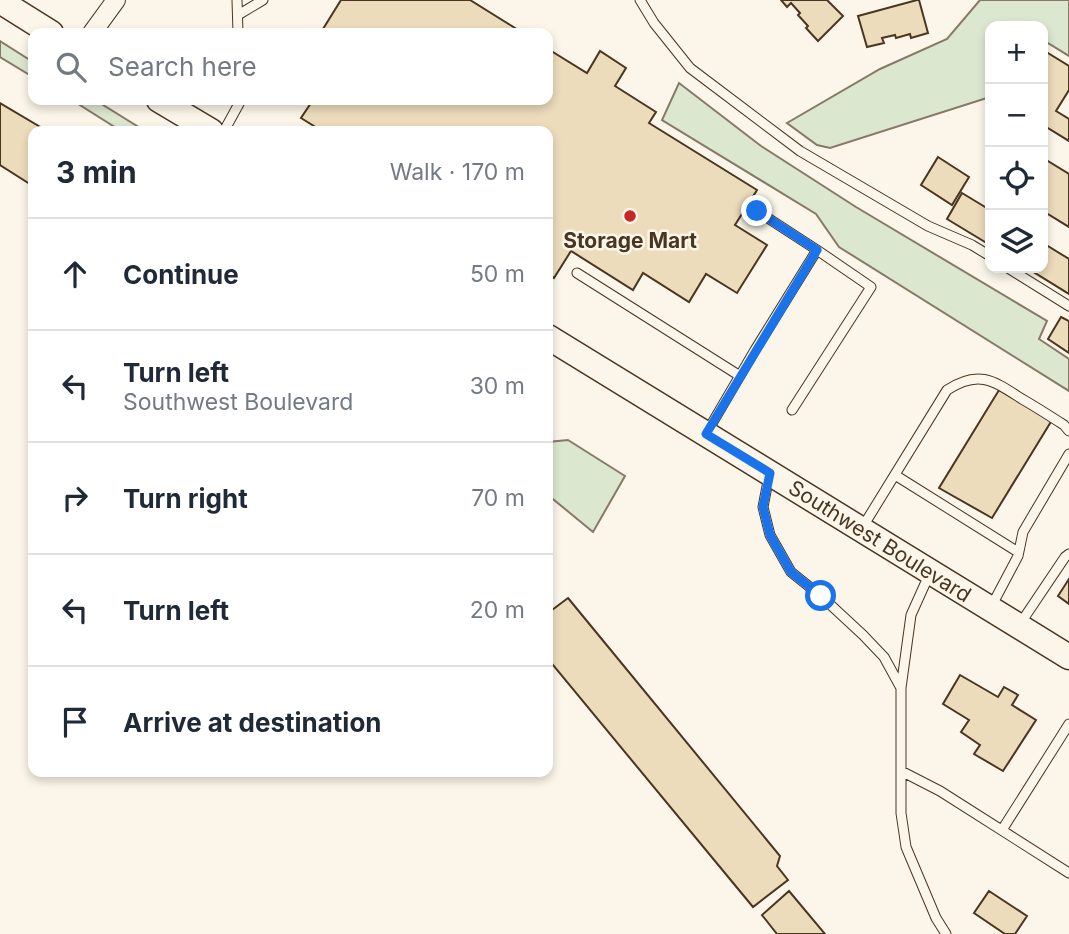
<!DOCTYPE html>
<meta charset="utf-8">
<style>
:root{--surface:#fff;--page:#f6f6f7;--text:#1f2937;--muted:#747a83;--line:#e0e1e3}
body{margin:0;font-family:Inter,sans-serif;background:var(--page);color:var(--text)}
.controls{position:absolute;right:21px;top:21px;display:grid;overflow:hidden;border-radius:14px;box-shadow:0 4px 10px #0003}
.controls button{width:63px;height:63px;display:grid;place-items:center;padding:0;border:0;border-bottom:2px solid var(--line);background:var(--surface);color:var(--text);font:35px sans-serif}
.stop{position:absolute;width:21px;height:21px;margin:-16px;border:5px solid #1a73e8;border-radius:50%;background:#fff}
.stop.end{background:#1a73e8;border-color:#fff;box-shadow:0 2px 7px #0008}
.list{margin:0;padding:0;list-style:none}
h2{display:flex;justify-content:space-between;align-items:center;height:91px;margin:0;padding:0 28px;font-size:30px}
h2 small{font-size:23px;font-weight:400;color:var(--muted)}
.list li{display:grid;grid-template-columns:46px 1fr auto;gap:21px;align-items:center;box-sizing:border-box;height:112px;padding:0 28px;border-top:2px solid var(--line)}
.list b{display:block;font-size:26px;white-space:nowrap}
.list p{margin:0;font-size:23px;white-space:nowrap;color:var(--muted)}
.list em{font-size:23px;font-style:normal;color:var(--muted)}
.icon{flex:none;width:38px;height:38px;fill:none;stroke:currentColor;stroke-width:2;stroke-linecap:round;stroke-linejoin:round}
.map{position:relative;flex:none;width:1069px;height:934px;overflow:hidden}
.search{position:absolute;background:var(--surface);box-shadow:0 4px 10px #0003;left:28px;top:28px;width:525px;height:77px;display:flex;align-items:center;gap:18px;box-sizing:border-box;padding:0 24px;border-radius:14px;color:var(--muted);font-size:26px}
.panel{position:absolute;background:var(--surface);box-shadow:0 4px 10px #0003;left:28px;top:126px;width:525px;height:651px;border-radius:14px}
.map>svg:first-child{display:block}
</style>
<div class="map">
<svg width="1069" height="934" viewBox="0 0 1069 934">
<rect width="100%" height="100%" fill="#fbf6e9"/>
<path fill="#dce7d0" stroke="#887966" stroke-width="2" d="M980,0H1069V56L1043,40V26H990V97L830,148L817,145L787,123L880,69L947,39Z
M0,41L33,62V77L0,57Z
M679,83L761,146L856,207L1047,321L1039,339L1069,359V391L839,247L816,214L662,120Z
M72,100H95L145,131H121Z
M568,440L625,476L593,532L548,495V442Z"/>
<path fill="#ecdcbc" stroke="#4a3520" stroke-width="2" d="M341,0H470L523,33H329L323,29Z
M781,0H827L843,16L818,41L806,28L808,26L798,15L800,13L791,3L787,7Z
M917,0H919L928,33L911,38L910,34L896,38L895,35L882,38L884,43L867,47L858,16Z
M548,49L587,73L600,51L626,68L615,86L656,112L649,123L757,190L735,225L767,245L737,293L706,274L689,302L643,273L633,290L571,251L554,278L548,273V131H322L301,118L313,100H548Z
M1043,50L1069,66V90L1056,111L1069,119V141L1043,125Z
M0,103L47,131H33V186L0,165Z
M938,157L969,177L952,205L921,185Z
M1043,158L1069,174V227L1043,211Z
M962,193L990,210V245L947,219Z
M1043,243L1069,259V294L1027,268H1043Z
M1061,317L1069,321V353L1048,339Z
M999,390L1052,420L992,518L939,488Z
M1069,579V604L1058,596Z
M568,598L780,856L777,866L788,880L753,907L548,659V613Z
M960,675L998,697L1004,687L1018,695L1012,705L1036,720L1003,771L974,754L980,745L961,732L969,720L943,704Z
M789,891L825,934H777L762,915Z
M989,891L1027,916L1015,934H1005L974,913Z"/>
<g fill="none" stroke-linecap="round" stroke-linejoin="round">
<g stroke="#4a3520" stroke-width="11">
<path id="service" d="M237,0L238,33
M640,0L654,23L690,68L800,151L928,226L972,245L990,256
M238,15L263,0
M224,131L241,100
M757,211L817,250
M1008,268L1069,306
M577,273L740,376
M707,432L755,350L817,250L871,287L792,410
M895,475L1018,552
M769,476L763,507L770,535L791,572L821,596L863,635L884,657L901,688V813L906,847L936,918L946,934
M862,528L947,390C979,369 994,381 1022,399C1036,407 1050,416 1064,425L1069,431
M991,607L1018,556L1023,532L1069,454
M1020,624L1065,557L1069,554
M901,688L911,615L929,575
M901,771L940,791L1069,873
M1002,830L1069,724"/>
</g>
<g stroke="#4a3520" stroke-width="20">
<path id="minor" d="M92,33L116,0"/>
</g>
<g stroke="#4a3520" stroke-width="27">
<path id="secondary" d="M0,1L51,33
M159,100L211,131
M548,337L1069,657"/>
</g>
<use href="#service" stroke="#fbf6e9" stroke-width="9"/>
<use href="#minor" stroke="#fbf6e9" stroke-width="18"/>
<use href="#secondary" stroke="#fbf6e9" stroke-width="24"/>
</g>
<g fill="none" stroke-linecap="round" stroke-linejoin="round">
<path stroke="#1a73e8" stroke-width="9" d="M757,211L817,250L706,434L770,473L763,507L770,535L791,572L821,596"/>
</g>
<circle fill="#c62828" stroke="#fbf6e9" stroke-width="2.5" cx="630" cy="216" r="7"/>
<g text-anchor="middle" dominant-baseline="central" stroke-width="5" stroke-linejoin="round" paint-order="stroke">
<g font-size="21" font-weight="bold" fill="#4a3520" stroke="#fbf6e9">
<text x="630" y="240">Storage Mart</text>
</g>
<g font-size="21" fill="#4a3520" stroke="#fbf6e9">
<text transform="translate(880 541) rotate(32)">Southwest Boulevard</text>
</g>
</g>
</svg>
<div class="controls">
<button>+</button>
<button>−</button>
<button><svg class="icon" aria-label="locate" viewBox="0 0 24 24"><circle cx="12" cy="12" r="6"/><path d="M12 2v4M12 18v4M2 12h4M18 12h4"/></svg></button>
<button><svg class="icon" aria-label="layers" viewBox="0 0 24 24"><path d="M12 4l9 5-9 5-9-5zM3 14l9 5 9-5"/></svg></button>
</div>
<div class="stop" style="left:821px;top:596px"></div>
<div class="stop end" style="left:757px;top:211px"></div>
<div class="search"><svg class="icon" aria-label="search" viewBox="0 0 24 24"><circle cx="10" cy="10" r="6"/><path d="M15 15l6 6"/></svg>Search here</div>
<section class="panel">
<h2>3 min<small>Walk · 170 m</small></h2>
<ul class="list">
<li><svg class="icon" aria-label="ahead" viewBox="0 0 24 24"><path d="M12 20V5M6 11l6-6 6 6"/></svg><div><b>Continue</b></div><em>50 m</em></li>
<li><svg class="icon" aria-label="left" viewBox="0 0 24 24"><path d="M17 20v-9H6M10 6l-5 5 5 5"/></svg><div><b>Turn left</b><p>Southwest Boulevard</p></div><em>30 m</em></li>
<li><svg class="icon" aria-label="right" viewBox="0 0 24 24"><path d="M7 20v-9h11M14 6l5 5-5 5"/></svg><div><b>Turn right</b></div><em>70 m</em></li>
<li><svg class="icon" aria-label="left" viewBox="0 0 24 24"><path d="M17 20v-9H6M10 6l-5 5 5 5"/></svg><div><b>Turn left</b></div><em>20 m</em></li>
<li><svg class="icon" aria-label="arrive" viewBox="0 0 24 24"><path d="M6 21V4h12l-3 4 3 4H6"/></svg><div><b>Arrive at destination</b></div></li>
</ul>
</section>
</div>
